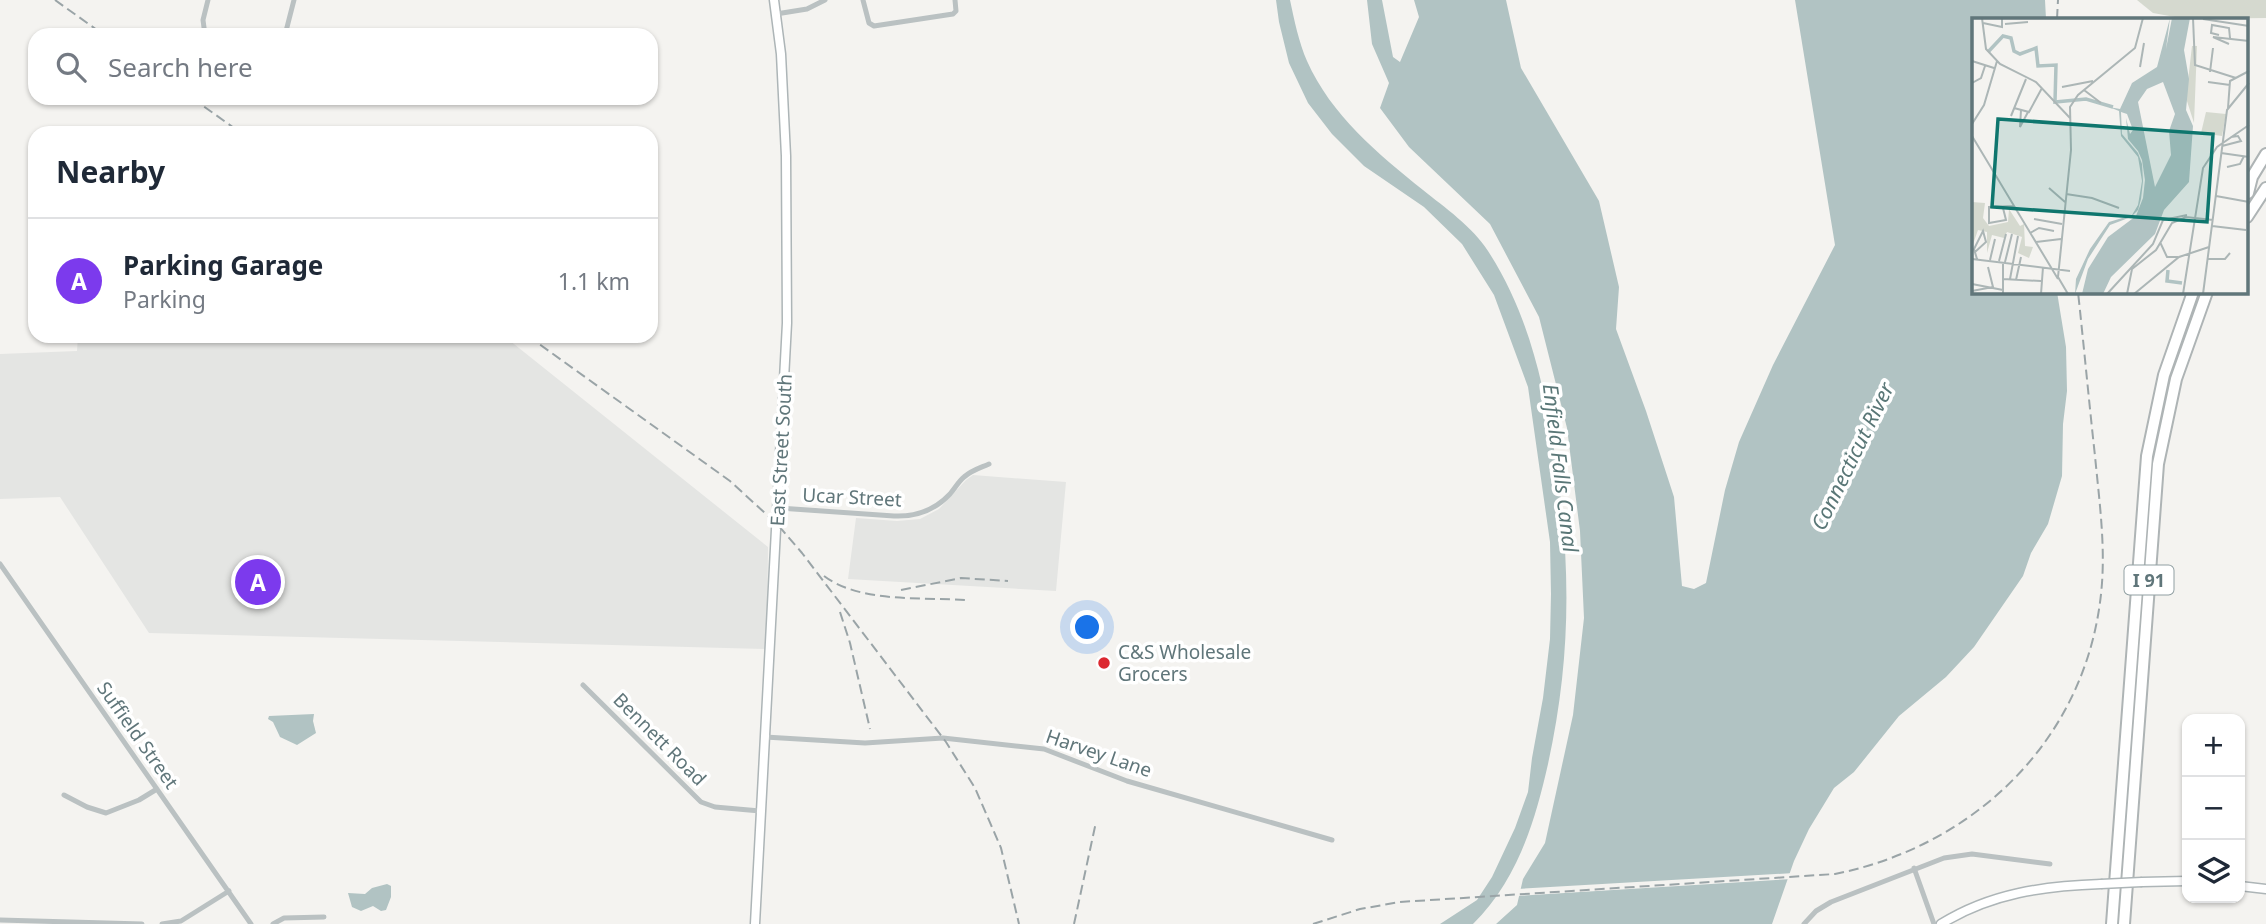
<!DOCTYPE html>
<meta charset="utf-8">
<style>
:root{--surface:#fff;--page:#f6f6f7;--text:#1f2937;--muted:#747a83;--line:#e0e1e3;--accent:#7c3aed}
body{margin:0;font-family:"Noto Sans",sans-serif;background:var(--page);color:var(--text)}
.controls{position:absolute;right:21px;bottom:21px;display:grid;overflow:hidden;border-radius:14px;box-shadow:0 2px 5px #0004}
.controls button{width:63px;height:63px;display:grid;place-items:center;padding:0;border:0;border-bottom:2px solid var(--line);background:var(--surface);color:var(--text);font:35px sans-serif}
.you{position:absolute;left:1088px;top:628px;width:24px;height:24px;margin:-18px;border:5px solid #fff;border-radius:50%;background:#1a73e8;box-shadow:0 0 0 10px #1a73e833}
.badge{display:grid;place-items:center;width:46px;height:46px;border-radius:50%;background:var(--accent);color:#fff;font-size:23px;font-weight:700}
.pin{position:absolute;translate:-50% -50%;border:4px solid #fff;box-shadow:0 2px 7px #0006}
.list{margin:0;padding:0;list-style:none}
h2{display:flex;justify-content:space-between;align-items:center;height:91px;margin:0;padding:0 28px;font-size:30px}
h2 small{font-size:23px;font-weight:400;color:var(--muted)}
.list li{display:grid;grid-template-columns:46px 1fr auto;gap:21px;align-items:center;box-sizing:border-box;height:126px;padding:0 28px;border-top:2px solid var(--line)}
.list b{display:block;font-size:26px;white-space:nowrap}
.list p{margin:0;font-size:23px;white-space:nowrap;color:var(--muted)}
.list em{font-size:23px;font-style:normal;color:var(--muted)}
.icon{flex:none;width:38px;height:38px;fill:none;stroke:currentColor;stroke-width:2;stroke-linecap:round;stroke-linejoin:round}
.map{position:relative;flex:none;width:2266px;height:924px;overflow:hidden}
.search{position:absolute;background:var(--surface);box-shadow:0 2px 5px #0004;left:28px;top:28px;width:630px;height:77px;display:flex;align-items:center;gap:18px;box-sizing:border-box;padding:0 24px;border-radius:21px;color:var(--muted);font-size:26px}
.panel{position:absolute;background:var(--surface);box-shadow:0 2px 5px #0004;left:28px;top:126px;width:630px;height:217px;border-radius:21px}
.map>svg:first-child{display:block}
</style>
<div class="map">
<svg width="2266" height="924" viewBox="0 0 2266 924">
<rect width="100%" height="100%" fill="#f4f3f0"/>
<path fill="#e4e5e3" d="M78,336H504L768,547L767,649L149,633L60,497L0,499V354L77,351Z
M973,475L1066,482L1056,591L848,579L856,518L897,521L920,519L939,509L966,480Z"/>
<path fill="#d5d9cf" d="M2137,0H2266V18L2186,19L2153,13Z"/>
<path fill="#b1c3c3" d="M1276,0H1290C1294,19 1299,43 1307,61C1331,115 1378,154 1423,190C1444,207 1473,227 1488,251C1527,311 1543,379 1554,449C1571,559 1572,655 1548,764C1535,822 1517,881 1473,924H1440L1477,900L1492,877L1515,828L1528,792L1532,758L1543,698L1550,639L1551,594L1550,542L1528,387L1494,295L1462,244L1424,207L1364,166L1332,134L1308,103L1289,63L1279,22Z
M1367,0H1382L1393,57L1400,62L1419,17L1414,0H1506L1521,68L1599,201L1619,287L1616,329L1646,411L1674,497L1682,586L1694,589L1706,583L1725,490L1739,442L1773,365L1835,245L1795,0H2045L2046,19H1974V292H2057L2066,347L2067,391L2063,424L2062,476L2048,524L2031,553L2023,576L1974,647L1946,677L1899,716L1854,772L1834,788L1809,829L1794,861L1772,924H1496L1517,905L1523,879L1545,843L1573,715L1584,618L1580,531L1567,428L1539,317L1490,224L1409,147L1380,108L1389,83L1372,44Z
M314,714L313,721L316,733L297,745L280,737L273,722L268,719L269,716Z
M387,884L391,886V897L386,910L381,911L373,906L361,911L352,907L348,893L365,894L372,888Z"/>
<path fill="#f4f3f0" d="M1794,873L1792,879L1516,896L1517,889Z"/>
<g fill="none" stroke-linecap="round" stroke-linejoin="round">
<g stroke="#adb5b7" stroke-width="11">
<path id="secondary" d="M2142,882L2187,881
M2240,886L2266,889
M755,924L787,323L786,156L781,54L774,0
M1941,924C1991,893 2044,886 2101,884"/>
</g>
<g stroke="#aeb4b5" stroke-width="14">
<path id="motorway" d="M2248,193L2252,177L2266,154
M2247,217L2266,188
M2112,924L2147,456L2164,375L2193,292
M2124,924L2158,464L2176,379L2207,292"/>
</g>
<path stroke="#bac1c2" stroke-width="5" d="M863,0L869,23L874,26L953,14L956,11L955,0
M776,14L807,9L825,0
M205,35L203,20L208,0
M285,35L294,0
M779,508L894,516C916,517 935,510 950,494C955,488 959,481 964,477C972,470 980,468 989,464
M0,564L251,924
M583,685L701,802L715,807L760,811
M765,737L865,743L943,738L1044,749L1127,781L1332,840
M64,795L87,807L106,813L139,800L157,789
M1914,868L1934,924
M0,920L142,924
M162,924L181,921L229,891
M273,924L284,918L324,917
M1804,924L1816,911L1831,902L1944,858L1972,854L2050,864"/>
<use href="#secondary" stroke="#fff" stroke-width="8"/>
<use href="#motorway" stroke="#fff" stroke-width="10"/>
<path stroke="#9aa4a7" stroke-width="2" stroke-dasharray="10 5" stroke-linecap="butt" d="M55,0L104,35
M2057,19L2058,0
M192,98L241,133
M528,336L730,481L778,525L802,553L946,742L975,788L1001,848L1019,924
M824,576C860,603 920,597 965,600
M901,590L961,578L1008,581
M840,612L850,643L870,729
M1074,924L1096,822
M1313,924L1360,909L1400,902L1835,874C1979,845 2091,734 2102,583C2105,541 2099,498 2095,456C2089,402 2084,347 2078,292"/>
<g stroke="#adb5b7" stroke-width="11" stroke-linecap="butt">
<path id="secondary-bridge" d="M2101,884L2142,882"/>
</g>
<use href="#secondary-bridge" stroke="#fff" stroke-width="8"/>
</g>
<circle fill="#dc2830" stroke="#fff" stroke-width="2.5" cx="1104" cy="663" r="7"/>
<g text-anchor="middle" dominant-baseline="central" stroke-width="7" stroke-linejoin="round" paint-order="stroke">
<rect fill="#fff" stroke="#909fa2" stroke-width="2" x="2124.5" y="565.5" width="49" height="29" rx="5"/>
<g font-size="18" font-weight="bold" fill="#60767a">
<text x="2149" y="580">I 91</text>
</g>
<g font-size="19" fill="#60767a" stroke="#fff">
<text transform="translate(781 450) rotate(-87)">East Street South</text>
<text transform="translate(852 497) rotate(3)">Ucar Street</text>
<text transform="translate(138 735) rotate(55)">Suffield Street</text>
<text transform="translate(660 739) rotate(45)">Bennett Road</text>
<text transform="translate(1099 753) rotate(19)">Harvey Lane</text>
</g>
<g font-size="19" fill="#60767a" stroke="#fff" text-anchor="start">
<text x="1118" y="652">C&amp;S Wholesale<tspan x="1118" dy="22">Grocers</tspan></text>
</g>
<g font-size="21" font-style="italic" fill="#5a7777" stroke="#fff">
<text transform="translate(1852 456) rotate(-64)">Connecticut River</text>
<text transform="translate(1561 468) rotate(83)">Enfield Falls Canal</text>
</g>
</g>
<g transform="translate(1972 18)">
<rect width="276" height="276" fill="#f4f3f0"/>
<path d="M220,28H225L222,105L214,80ZM234,94L254,96L250,118L229,115ZM0,184L13,185L11,200L17,208L36,204L37,191L48,208L52,206L53,228L61,229L57,240L46,235L50,219L35,214L32,220L20,217L15,235V214L6,212L0,229Z" fill="#d5d9cf"/>
<path d="M198,0L194,31L200,0H218L212,32L217,61L214,92L221,108L217,164L192,192L183,216L139,259L131,276H110L116,251L136,219L164,198L171,180L173,162L170,142L166,133L156,121L154,100L158,116L161,112L155,96L149,94L150,116L166,135L170,146L171,163L169,181L166,192L159,199L138,207L116,241L103,276L104,261L118,231L137,204L160,197L166,187L170,163L166,139L149,118L147,93L137,89L148,91L160,65L185,49ZM191,64L203,96L197,113L199,137L183,169L166,84L175,71Z" fill="#b1c3c3" fill-rule="evenodd"/>
<path fill="none" stroke="#b1c3c3" stroke-width="3.5" d="M16,34L31,18L39,20L42,33L48,36L64,30L66,48L84,47L83,84L114,81L141,89M196,252L195,263L210,265"/>
<path fill="none" stroke="#acb6b6" stroke-width="2" d="M10,0L14,31L28,46L64,64L98,100M221,0L223,47L264,60M231,1L277,8M11,5L30,9V0M33,6L56,4M247,17L239,15L240,7L257,10L258,20M257,26L241,19L277,23M0,43L22,50M168,49L172,25M238,54L241,30M236,64L258,67M0,65L9,60L13,48M90,69L121,63M112,72L129,85M42,90L57,94L70,70M256,90L258,63L277,53M49,92L48,109L56,94M39,98L54,61M0,106L12,87L25,43M0,118L86,261M250,128L269,123L266,118L259,119M249,135L277,139M255,149L268,146L272,138M77,170L93,184M94,176L120,180L147,190M244,178L277,184M31,190L34,202L17,205V189L42,188M62,201L90,206M240,208L274,212M58,215L67,210L82,213M64,224L89,221M188,224L195,239H206M3,234L14,224L11,213L2,231L5,241M0,241L98,253M236,241H253L258,235M18,242L23,221M27,243L34,216M33,244L40,216M31,261L69,263M38,261L46,218M44,262L49,239M0,266L31,272M0,273L21,269L16,249M31,276V244M69,276L71,249M96,276L86,259L99,132L98,89L106,77L163,30L171,0M135,276L181,226L191,202L215,197M155,276L160,251L184,232L200,205L214,199L241,202M162,276L207,239L237,229M211,276L231,150L245,129L277,107M231,276L255,92L277,65"/>
<path fill="#0f766e" fill-opacity="0.15" stroke="#0f766e" stroke-width="3.5" d="M26,101L241,116L235,204L20,189Z"/>
<rect width="276" height="276" fill="none" stroke="#60767a" stroke-width="3.5"/>
</g>
</svg>
<div class="controls">
<button>+</button>
<button>−</button>
<button><svg class="icon" aria-label="layers" viewBox="0 0 24 24"><path d="M12 4l9 5-9 5-9-5zM3 14l9 5 9-5"/></svg></button>
</div>
<div class="you"></div>
<div class="pin badge" style="left:258px;top:582px">A</div>
<div class="search"><svg class="icon" aria-label="search" viewBox="0 0 24 24"><circle cx="10" cy="10" r="6"/><path d="M15 15l6 6"/></svg>Search here</div>
<section class="panel">
<h2>Nearby<small></small></h2>
<ul class="list">
<li><span class="badge">A</span><div><b>Parking Garage</b><p>Parking</p></div><em>1.1 km</em></li>
</ul>
</section>
</div>
